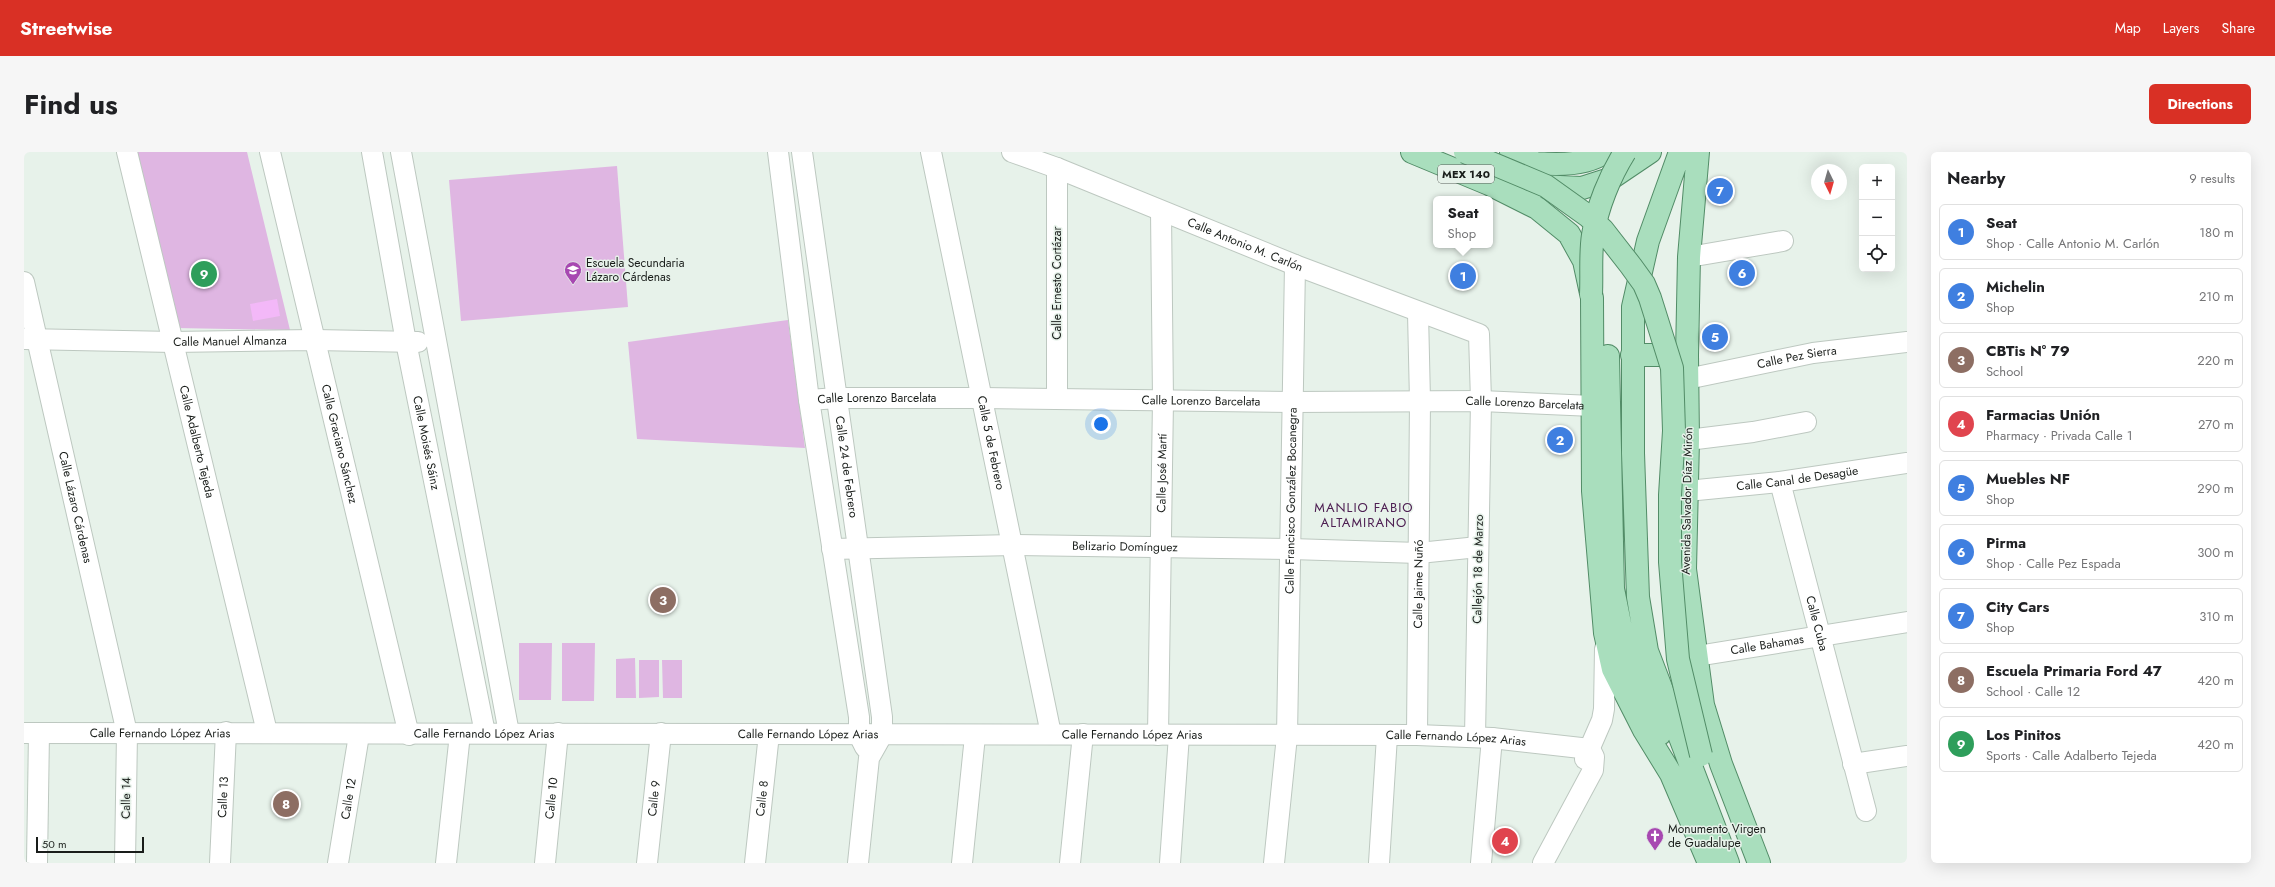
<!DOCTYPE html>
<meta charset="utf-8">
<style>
:root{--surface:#fff;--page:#f6f6f6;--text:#202124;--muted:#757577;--line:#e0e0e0;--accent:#d93025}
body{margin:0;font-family:Jost,sans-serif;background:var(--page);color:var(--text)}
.controls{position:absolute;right:12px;top:12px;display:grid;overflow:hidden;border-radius:6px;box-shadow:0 4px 16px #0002}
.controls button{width:36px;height:36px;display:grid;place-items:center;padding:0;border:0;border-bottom:1px solid var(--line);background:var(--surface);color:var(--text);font:20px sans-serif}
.compass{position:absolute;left:1787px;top:12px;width:36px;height:36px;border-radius:50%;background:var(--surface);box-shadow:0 4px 16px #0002;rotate:175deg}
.scale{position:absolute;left:12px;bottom:10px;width:108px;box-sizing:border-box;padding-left:4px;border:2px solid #191d1a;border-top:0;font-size:11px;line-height:14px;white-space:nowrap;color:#191d1a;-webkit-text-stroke:3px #e7f2ea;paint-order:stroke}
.you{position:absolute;left:1077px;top:272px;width:14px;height:14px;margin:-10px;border:3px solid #fff;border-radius:50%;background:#1a73e8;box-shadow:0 0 0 6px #1a73e833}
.badge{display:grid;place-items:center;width:26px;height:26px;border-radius:50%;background:var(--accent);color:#fff;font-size:13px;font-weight:700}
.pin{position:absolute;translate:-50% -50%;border:2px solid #fff;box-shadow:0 1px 4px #0006}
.popup{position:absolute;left:1409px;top:44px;width:60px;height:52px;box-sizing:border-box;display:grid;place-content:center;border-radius:6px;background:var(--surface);filter:drop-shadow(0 1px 3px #0005);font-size:13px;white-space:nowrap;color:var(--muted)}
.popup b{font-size:15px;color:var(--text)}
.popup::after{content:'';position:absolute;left:50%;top:100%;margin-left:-8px;border:8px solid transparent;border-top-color:var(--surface)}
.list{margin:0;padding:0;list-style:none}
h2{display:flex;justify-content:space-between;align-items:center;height:52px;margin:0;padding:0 16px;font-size:17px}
h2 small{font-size:13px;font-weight:400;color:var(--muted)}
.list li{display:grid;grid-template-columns:26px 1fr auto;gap:12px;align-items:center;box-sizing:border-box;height:56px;margin:0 8px 8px;padding:0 8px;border:1px solid var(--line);border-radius:6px}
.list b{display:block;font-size:15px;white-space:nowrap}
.list p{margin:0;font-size:13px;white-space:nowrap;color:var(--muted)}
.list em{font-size:13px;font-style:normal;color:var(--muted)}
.icon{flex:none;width:22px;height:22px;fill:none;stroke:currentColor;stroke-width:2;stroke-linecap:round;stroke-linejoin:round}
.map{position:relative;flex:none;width:1883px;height:711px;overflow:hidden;border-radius:6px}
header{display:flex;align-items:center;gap:24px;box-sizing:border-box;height:56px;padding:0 20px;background:var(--accent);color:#fff}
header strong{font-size:19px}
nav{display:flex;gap:22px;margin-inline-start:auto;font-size:14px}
.intro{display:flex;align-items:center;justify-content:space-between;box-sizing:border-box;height:96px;padding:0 24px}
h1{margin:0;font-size:28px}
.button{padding:10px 18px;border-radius:6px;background:var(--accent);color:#fff;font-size:14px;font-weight:700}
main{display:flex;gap:24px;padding:0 24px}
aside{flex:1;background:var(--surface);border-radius:6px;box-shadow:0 4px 16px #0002}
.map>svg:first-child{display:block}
</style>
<header>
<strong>Streetwise</strong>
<nav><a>Map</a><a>Layers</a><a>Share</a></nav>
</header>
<div class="intro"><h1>Find us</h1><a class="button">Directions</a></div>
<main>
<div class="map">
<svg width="1883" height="711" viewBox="0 0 1883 711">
<rect width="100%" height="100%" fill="#e7f2ea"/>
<path fill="#dfb6e2" d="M112,0H223L266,178L152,176Z
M593,14L604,155L437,169L425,28Z
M764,168L781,296L613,287L604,190Z
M495,491H528L527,548H495Z
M538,491H571L570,549H538Z
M611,506L612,546H592V507Z
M615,508H635V545L615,546Z
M638,508H658V546H639Z"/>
<path fill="#f3b8f8" d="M253,147L256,164L229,169L226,152Z"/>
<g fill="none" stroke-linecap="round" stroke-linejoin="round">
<g stroke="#bdc8c0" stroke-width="22">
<g id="minor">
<path id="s1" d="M103,0L243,580"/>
<path id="s2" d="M246,0L385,583"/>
<path id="s3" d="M348,0L382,190L461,581"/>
<path d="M377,0L485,581"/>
<path d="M754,0L785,248L835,565V583L841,595"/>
<path id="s4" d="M778,0L858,565V583L845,606L834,711"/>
<path id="s5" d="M907,0L1027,582"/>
<path id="s6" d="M988,0L1033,16L1271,113L1455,182L1457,249L1451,585"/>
<path d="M1033,16V247"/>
<path d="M1665,105L1759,89"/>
<path id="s7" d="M0,130L103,581L101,711"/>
<path id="s8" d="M0,187L149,190L291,188L394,190"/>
<path id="s9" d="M1663,227L1789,201L1883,190"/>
<path id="s10" d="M785,248L813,246H958L1269,250L1457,249L1569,254"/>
<path d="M1664,288L1729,280L1782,270"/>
<path id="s11" d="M1756,330L1842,659"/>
<path id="s12" d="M1663,339L1756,330L1883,311"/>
<path id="s13" d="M808,397L990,393L1267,397L1395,401L1454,395"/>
<path id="s14" d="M1673,504L1883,470"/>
<path id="s15" d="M0,581L1393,583L1468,586L1566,597L1570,605L1569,618L1519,711"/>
<path id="s16" d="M1134,583L1139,248L1137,59"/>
<path id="s17" d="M1393,583L1396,249L1394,161"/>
<path d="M1561,607L1578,568L1580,557L1581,497"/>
<path d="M1829,612L1883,604"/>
<path d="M13,711L15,581"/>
<path id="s18" d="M196,711L202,580"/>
<path id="s19" d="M314,711L335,583"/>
<path d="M422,711L436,582"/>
<path id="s20" d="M521,711L534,581"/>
<path id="s21" d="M623,711L637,581"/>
<path id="s22" d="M731,711L745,582"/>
<path d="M938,711L951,584"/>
<path d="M1046,711L1059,582"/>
<path d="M1146,711L1155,583"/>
<path id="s23" d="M1250,711L1263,584L1271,113"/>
<path d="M1355,711L1363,584"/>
<path d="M1457,711L1468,586"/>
</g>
</g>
<g stroke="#528c67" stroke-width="24">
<path id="major" d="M1388,0L1465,32H1480
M1487,0C1495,3 1505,10 1513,11C1535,13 1563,13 1581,0
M1656,0L1624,89L1609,155V301L1614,445L1623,499L1704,711
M1674,0L1665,105L1663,203L1664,288L1661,417L1679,553L1697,612L1735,711
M1465,32L1513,56L1545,82L1560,109L1568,146L1569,339L1581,481L1589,517L1620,578L1647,622L1685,711
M1513,34L1558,36L1586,27L1626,0
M1608,203H1663
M1584,204L1589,437L1600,491L1636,582"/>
</g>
<use href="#minor" stroke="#fff" stroke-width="20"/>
<use href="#major" stroke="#a9debd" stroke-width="22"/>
<g stroke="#528c67" stroke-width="24" stroke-linecap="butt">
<path id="major-bridge" d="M1441,0L1522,34L1564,64L1579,78L1607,114L1620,132L1626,146L1648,216L1650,279L1646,343V410L1654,507L1677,603
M1567,142C1568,122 1566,102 1569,83C1573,55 1586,24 1601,0"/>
</g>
<use href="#major-bridge" stroke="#a9debd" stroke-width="22"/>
</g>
<defs>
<g id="school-pin" transform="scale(0.9)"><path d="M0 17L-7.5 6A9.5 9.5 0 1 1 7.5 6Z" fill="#a748b1" stroke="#e7f2ea"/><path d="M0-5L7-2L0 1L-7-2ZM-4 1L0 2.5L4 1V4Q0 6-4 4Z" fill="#fff"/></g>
<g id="church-pin" transform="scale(0.9)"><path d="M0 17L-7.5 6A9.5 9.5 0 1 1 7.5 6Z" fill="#a748b1" stroke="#e7f2ea"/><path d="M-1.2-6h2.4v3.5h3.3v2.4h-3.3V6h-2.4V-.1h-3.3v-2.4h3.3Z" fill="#fff"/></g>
</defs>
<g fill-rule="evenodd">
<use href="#school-pin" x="549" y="118"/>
<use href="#church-pin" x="1631" y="684"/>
</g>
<g text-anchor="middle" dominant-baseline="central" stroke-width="3" stroke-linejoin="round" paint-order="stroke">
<rect fill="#e7f2ea" stroke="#575d58" stroke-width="1" x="1414" y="13" width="56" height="18" rx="3"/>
<g font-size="11" font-weight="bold" fill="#191d1a">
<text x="1442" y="22">MEX 140</text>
</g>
<g font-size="12" fill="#191d1a" stroke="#e7f2ea">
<text stroke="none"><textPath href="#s6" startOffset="251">Calle Antonio M. Carlón</textPath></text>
<text transform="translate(1033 131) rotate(-90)">Calle Ernesto Cortázar</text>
<text stroke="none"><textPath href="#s8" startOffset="206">Calle Manuel Almanza</textPath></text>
<text stroke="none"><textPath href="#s9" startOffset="112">Calle Pez Sierra</textPath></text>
<text stroke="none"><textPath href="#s10" startOffset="68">Calle Lorenzo Barcelata</textPath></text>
<text stroke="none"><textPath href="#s10" startOffset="392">Calle Lorenzo Barcelata</textPath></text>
<text stroke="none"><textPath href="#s10" startOffset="716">Calle Lorenzo Barcelata</textPath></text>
<text stroke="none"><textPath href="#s1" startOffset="298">Calle Adalberto Tejeda</textPath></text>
<text stroke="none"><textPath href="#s2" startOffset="300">Calle Graciano Sánchez</textPath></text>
<text stroke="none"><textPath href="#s3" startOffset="296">Calle Moisés Sáinz</textPath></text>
<text stroke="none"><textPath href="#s5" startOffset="297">Calle 5 de Febrero</textPath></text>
<text stroke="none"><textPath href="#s4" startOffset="318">Calle 24 de Febrero</textPath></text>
<text stroke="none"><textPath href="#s16" startOffset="262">Calle José Martí</textPath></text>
<text stroke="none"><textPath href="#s12" startOffset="111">Calle Canal de Desagüe</textPath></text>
<text stroke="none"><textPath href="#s23" startOffset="363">Calle Francisco González Bocanegra</textPath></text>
<text transform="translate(1663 349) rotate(-89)">Avenida Salvador Díaz Mirón</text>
<text stroke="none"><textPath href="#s7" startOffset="231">Calle Lázaro Cárdenas</textPath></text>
<text stroke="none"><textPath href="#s13" startOffset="293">Belizario Domínguez</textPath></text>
<text transform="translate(1454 417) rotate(-89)">Callejón 18 de Marzo</text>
<text stroke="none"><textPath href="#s17" startOffset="151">Calle Jaime Nuñó</textPath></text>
<text stroke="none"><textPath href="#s11" startOffset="146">Calle Cuba</textPath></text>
<text stroke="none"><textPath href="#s14" startOffset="71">Calle Bahamas</textPath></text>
<text stroke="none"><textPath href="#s15" startOffset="136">Calle Fernando López Arias</textPath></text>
<text stroke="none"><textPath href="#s15" startOffset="460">Calle Fernando López Arias</textPath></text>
<text stroke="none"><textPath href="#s15" startOffset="784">Calle Fernando López Arias</textPath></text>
<text stroke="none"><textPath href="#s15" startOffset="1108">Calle Fernando López Arias</textPath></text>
<text stroke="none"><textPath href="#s15" startOffset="1432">Calle Fernando López Arias</textPath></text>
<text transform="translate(102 646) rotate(-89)">Calle 14</text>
<text stroke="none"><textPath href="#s18" startOffset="66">Calle 13</textPath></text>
<text stroke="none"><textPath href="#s20" startOffset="65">Calle 10</textPath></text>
<text stroke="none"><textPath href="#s21" startOffset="65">Calle 9</textPath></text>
<text stroke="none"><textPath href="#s22" startOffset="65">Calle 8</textPath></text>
<text stroke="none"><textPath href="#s19" startOffset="65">Calle 12</textPath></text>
</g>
<g font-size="12" fill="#191d1a" stroke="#e7f2ea" text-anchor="start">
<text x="562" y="111">Escuela Secundaria<tspan x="562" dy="14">Lázaro Cárdenas</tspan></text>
<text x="1644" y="677">Monumento Virgen<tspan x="1644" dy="14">de Guadalupe</tspan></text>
</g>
<g font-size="13" letter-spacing="1" fill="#4e2053" stroke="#e7f2ea">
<text x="1340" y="355">MANLIO FABIO<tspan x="1340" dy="15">ALTAMIRANO</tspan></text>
</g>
</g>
</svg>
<div class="controls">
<button>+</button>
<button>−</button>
<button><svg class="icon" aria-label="locate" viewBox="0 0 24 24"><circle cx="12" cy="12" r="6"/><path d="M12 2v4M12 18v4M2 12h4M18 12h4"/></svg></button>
</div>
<svg class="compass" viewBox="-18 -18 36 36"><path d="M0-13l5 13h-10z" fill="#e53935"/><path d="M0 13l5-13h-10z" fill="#757577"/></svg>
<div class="scale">50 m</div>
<div class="you"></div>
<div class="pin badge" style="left:1439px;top:124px;background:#3f7fe0">1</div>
<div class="popup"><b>Seat</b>Shop</div>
<div class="pin badge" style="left:1536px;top:288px;background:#3f7fe0">2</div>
<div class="pin badge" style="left:639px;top:448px;background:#8d6e63">3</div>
<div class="pin badge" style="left:1481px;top:689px;background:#e0444e">4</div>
<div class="pin badge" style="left:1691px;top:185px;background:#3f7fe0">5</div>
<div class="pin badge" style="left:1718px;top:121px;background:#3f7fe0">6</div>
<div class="pin badge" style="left:1696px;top:39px;background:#3f7fe0">7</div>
<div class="pin badge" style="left:262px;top:652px;background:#8d6e63">8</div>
<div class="pin badge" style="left:180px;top:122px;background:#2e9e5b">9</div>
</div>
<aside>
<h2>Nearby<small>9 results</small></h2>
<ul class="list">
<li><span class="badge" style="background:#3f7fe0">1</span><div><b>Seat</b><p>Shop · Calle Antonio M. Carlón</p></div><em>180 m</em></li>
<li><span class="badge" style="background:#3f7fe0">2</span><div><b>Michelin</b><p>Shop</p></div><em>210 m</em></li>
<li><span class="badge" style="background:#8d6e63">3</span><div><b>CBTis N° 79</b><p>School</p></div><em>220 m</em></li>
<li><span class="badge" style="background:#e0444e">4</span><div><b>Farmacias Unión</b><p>Pharmacy · Privada Calle 1</p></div><em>270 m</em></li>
<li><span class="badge" style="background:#3f7fe0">5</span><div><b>Muebles NF</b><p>Shop</p></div><em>290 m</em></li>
<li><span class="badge" style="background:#3f7fe0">6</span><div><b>Pirma</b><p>Shop · Calle Pez Espada</p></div><em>300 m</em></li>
<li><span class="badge" style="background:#3f7fe0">7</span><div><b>City Cars</b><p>Shop</p></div><em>310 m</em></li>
<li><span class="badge" style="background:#8d6e63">8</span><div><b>Escuela Primaria Ford 47</b><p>School · Calle 12</p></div><em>420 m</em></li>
<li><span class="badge" style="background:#2e9e5b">9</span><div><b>Los Pinitos</b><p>Sports · Calle Adalberto Tejeda</p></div><em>420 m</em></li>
</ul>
</aside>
</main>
